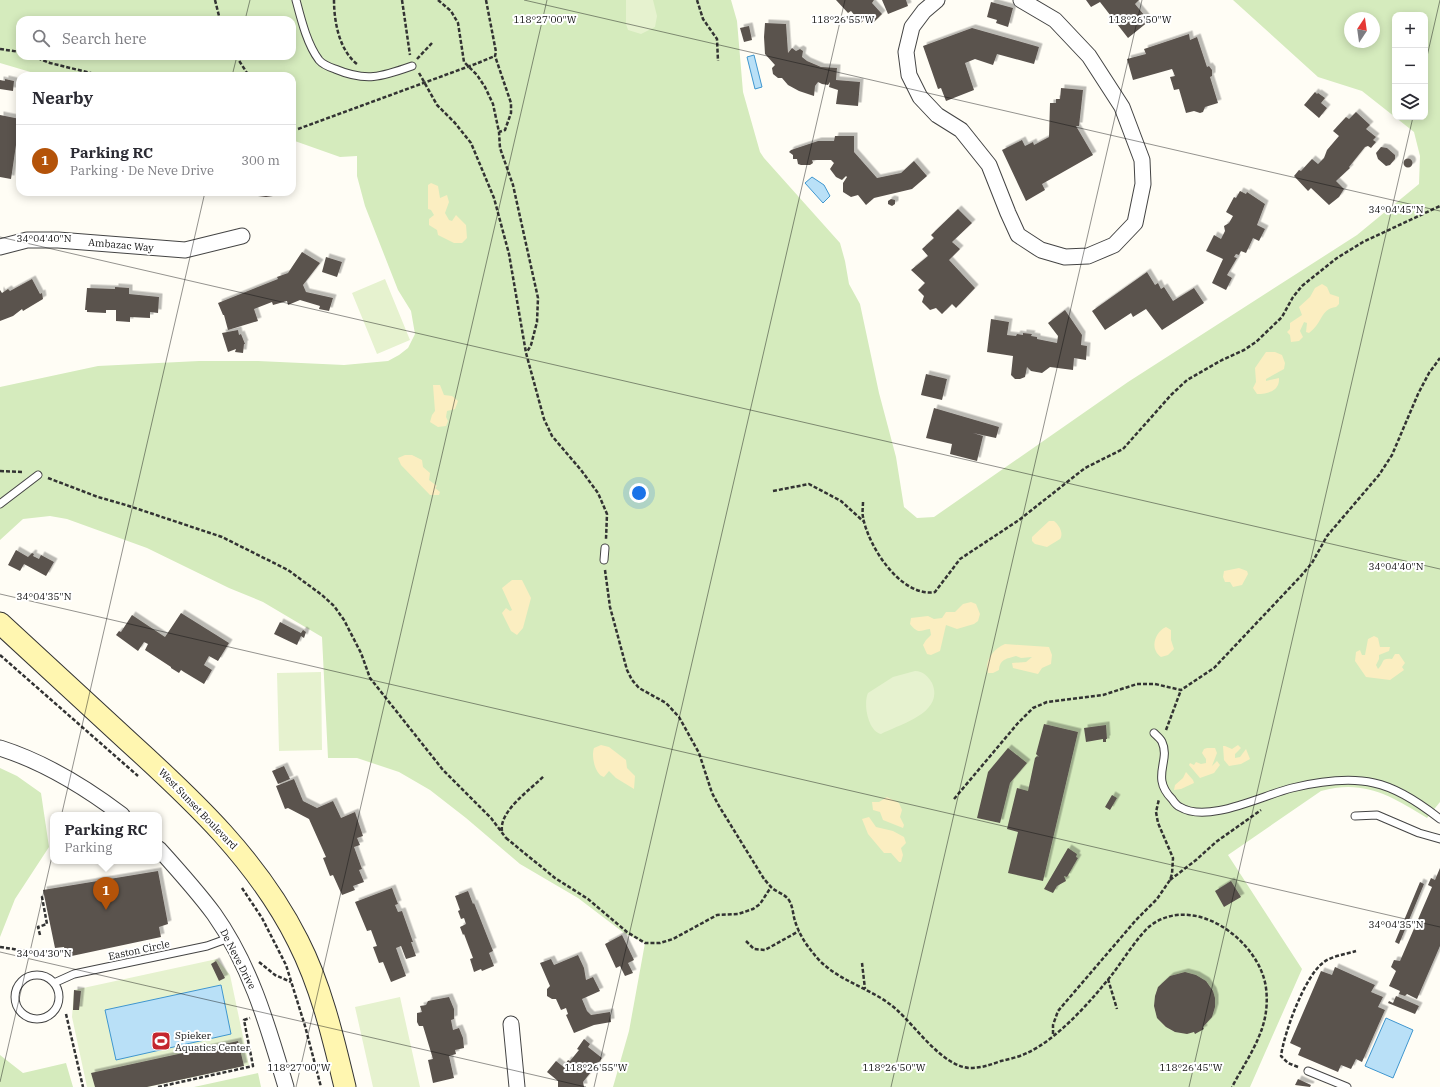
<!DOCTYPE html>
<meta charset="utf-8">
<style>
:root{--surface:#fff;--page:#f7f7f7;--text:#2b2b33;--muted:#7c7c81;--line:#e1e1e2;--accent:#b45309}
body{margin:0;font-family:"IBM Plex Serif",serif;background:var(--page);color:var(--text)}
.controls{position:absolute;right:12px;top:12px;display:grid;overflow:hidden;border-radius:8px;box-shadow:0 2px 10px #0003}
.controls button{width:36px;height:36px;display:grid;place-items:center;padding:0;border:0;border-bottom:1px solid var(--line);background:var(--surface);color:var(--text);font:20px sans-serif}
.compass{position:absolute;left:1344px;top:12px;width:36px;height:36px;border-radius:50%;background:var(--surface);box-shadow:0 2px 10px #0003;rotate:13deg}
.you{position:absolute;left:639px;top:493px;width:14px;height:14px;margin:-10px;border:3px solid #fff;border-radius:50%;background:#1a73e8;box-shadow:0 0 0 6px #1a73e833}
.badge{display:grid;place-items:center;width:26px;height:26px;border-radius:50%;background:var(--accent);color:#fff;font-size:13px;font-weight:700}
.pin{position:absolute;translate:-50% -33px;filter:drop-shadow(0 1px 2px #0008)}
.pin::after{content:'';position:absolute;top:21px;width:14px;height:12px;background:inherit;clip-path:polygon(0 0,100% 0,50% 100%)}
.popup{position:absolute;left:50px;top:812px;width:112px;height:52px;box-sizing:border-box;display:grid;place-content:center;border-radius:8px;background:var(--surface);filter:drop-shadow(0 1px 3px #0005);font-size:13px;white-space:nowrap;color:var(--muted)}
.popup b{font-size:15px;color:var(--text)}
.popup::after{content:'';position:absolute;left:50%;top:100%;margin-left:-8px;border:8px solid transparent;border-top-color:var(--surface)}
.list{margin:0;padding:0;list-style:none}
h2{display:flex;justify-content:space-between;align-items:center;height:52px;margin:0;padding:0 16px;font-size:17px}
h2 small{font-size:13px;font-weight:400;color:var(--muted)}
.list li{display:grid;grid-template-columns:26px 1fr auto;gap:12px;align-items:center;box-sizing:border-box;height:72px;padding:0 16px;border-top:1px solid var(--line)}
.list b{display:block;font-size:15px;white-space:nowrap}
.list p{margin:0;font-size:13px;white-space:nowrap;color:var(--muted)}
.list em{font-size:13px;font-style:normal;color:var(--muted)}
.icon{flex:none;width:22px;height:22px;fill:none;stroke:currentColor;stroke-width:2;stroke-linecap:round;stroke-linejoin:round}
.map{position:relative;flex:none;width:1440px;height:1087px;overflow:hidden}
.search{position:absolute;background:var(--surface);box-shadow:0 2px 10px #0003;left:16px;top:16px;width:280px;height:44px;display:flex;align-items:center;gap:10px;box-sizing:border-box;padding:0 14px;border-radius:12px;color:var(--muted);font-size:15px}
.panel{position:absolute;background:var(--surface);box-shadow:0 2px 10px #0003;left:16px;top:72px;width:280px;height:124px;border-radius:12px}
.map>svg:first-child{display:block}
</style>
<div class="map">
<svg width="1440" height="1087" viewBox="0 0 1440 1087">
<defs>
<filter id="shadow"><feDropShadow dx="3.5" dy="-3.5" stdDeviation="0" flood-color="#0004"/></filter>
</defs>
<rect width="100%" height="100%" fill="#fffdf5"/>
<path fill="#d5ebbd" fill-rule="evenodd" d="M0,0H731L737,21L743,92L760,152L764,158L840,243L845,261L849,284L860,304L879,393L896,457L904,507L917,518L934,517L1128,382L1357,235L1419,184L1420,156L1414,132L1362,91L1318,77L1233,0H1440V802L1427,818C1391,796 1364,779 1321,791L1228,855L1302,969L1250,1087H613L629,1031L645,943L624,933L578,898L520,864L466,818L430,790L399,772L357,758H328L322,637L263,602L229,588L147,548L67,519L50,516L23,519L0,540V387L98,366L199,361H258L344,365L388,361L399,355L408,348L415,334L411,311L398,290L365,206L357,176V156L340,157L292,140V76H44L0,63ZM1395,15H1425V117H1395ZM1350,18H1374V42H1350ZM20,20H292V56H20Z
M0,768L17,776L41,793L49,847L15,899L0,937Z
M0,1055L23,1073L66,1063L73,1087H0Z
M258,1073L261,1087H194Z"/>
<path fill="#fbeec1" d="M431,183L438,186L440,198L447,195L449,202L445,213L449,220L452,221L456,215L466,225L467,238L462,243H454L438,235L437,230L429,225V219L434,215L431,210L428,209V185Z
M1322,284L1327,287L1330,294L1339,297V304L1336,307C1320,309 1323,323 1309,333L1306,332L1307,323L1304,322L1300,331L1303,337L1299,341L1291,342L1290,335L1287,332L1290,329V323L1302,315L1299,307L1310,297L1315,288Z
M1266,352H1275L1282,355L1285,363L1284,369L1266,379V381L1279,378C1280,391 1267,394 1257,394L1253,388L1256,382L1255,368Z
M433,385H440L444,395L452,396L458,401L455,409L447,411L446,417L448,421L446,426L438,427L430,422L432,415L435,411Z
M405,455H412L422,460L423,467L430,473L429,480L437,486L435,488L440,492L439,495H430L401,465L398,458Z
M1049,521H1054C1059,525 1064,533 1060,539L1047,547L1035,544L1032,541V537Z
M1239,568L1247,571L1248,574L1242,585L1233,587L1230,582H1225L1223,577L1224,571Z
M512,580H522L531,598L523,628L517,635L511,631L502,613L506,608L510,611L512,610L502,588Z
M971,602L976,604L980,614L978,621L974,624L957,629L946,625L940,651L931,655L927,654L923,645L926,640L931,635L930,629C920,630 919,635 910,624L911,618L928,616L934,619L942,618L946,612H955L963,604Z
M1166,627L1171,630V640L1174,649L1168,655L1161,657C1149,649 1155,632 1166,627Z
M1374,636L1378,638L1380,647H1390L1389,651L1379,655V659L1376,665L1378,669C1385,662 1380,658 1392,659L1395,654H1399L1405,663L1402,667L1404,670L1390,680L1366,677L1355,661L1356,652L1360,650L1362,655H1365L1368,639Z
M1005,644L1049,647L1052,655L1051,664L1042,668L1038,674L1013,668L1012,663L1026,662L1032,657L1021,658L1016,656C1006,659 1000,659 999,670L993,673H988C984,661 993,649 1005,644Z
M601,745L609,747L626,760L627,768L635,776L634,789L616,778L609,771L604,777C595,775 591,756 594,748Z
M1238,745L1241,748L1235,754V758L1240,757L1246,749L1250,759L1241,764L1229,766L1224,760L1223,746H1225L1232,749Z
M1207,748H1215L1217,753L1212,766L1217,761L1220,765L1214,773L1200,778L1189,765L1190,763L1194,765L1196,762L1201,764L1206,763V759L1202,753L1204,749Z
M1186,772L1193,780L1194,783L1181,789L1174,790L1175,785L1183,778Z
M887,797L899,803L902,810L900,817L904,825L903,828L883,820L880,812L873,810L872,802H879Z
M869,817L876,827L893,831L904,837L906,843L901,848L903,855L901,862H899L891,853H884L868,834L862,819Z"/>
<path fill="#e6f2cf" d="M626,0H653L657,16L655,27L641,34L628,30L626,24Z
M385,279L410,340L377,354L352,293Z
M915,671C923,671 928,676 932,683C945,713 900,724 881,734C868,731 863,704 868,693L893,677Z
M321,672L322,750L279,751L277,673Z
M217,959L230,975L249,1065L148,1087H87L72,1017L74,990Z
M400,997L420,1087H373L355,1007Z"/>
<path fill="#b9e0f7" stroke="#3f96cf" d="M754,55L762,87L755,89L747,57Z
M812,177L824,185L830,196L823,203L805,183Z
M221,985L231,1034L116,1060L105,1010Z
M1386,1018L1413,1030L1393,1078L1365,1066Z"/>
<path fill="#5a524d" filter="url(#shadow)" d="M836,0H874L872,3L882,14L874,22L868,16L861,23L851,11L848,13Z
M882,0H906L908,6L888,14Z
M1086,0H1139L1135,4L1149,21L1128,38L1100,2L1091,7Z
M991,2L1013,8L1008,27L996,23L997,20L987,17Z
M765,23L786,24L788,53L792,48L796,51L800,49L803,51L802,57L807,61L821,67L837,68L836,80L860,82L858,106L836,104L838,90L829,87L830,82L828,85L822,84L818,82L815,86L814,96L799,91L788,85L782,78H778L773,74L772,68L775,65L765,54L764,37Z
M749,26L752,40L744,42L740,28Z
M972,28L1039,47L1034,64L997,54L993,65L975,59L965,63L974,90L946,101L941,88L938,89L923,46Z
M1189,34L1190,40L1197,37L1207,67L1209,66L1212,70V76L1210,77L1218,103L1205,107L1203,112L1200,113L1194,111L1186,113L1179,89L1174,90L1170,77L1175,76L1172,69L1133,80L1127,59L1146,54L1144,49Z
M5,79L14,81L13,91L0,89V80L5,81Z
M1061,88L1083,90L1079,126H1076L1093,155L1042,184L1045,190L1026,201L1002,150L1022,140L1025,146L1033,142L1034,145L1049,137L1050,103H1056V99H1060Z
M1315,92L1317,94L1318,93L1325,98L1321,103L1327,108L1319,118L1304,105Z
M1356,112L1370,125L1366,129L1376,137L1373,140L1376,142L1371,148L1368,146L1365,147L1349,167L1350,168L1336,181L1344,189L1339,197L1329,205L1311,188L1308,191L1294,176L1299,170L1301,171L1312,159L1318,164L1324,158L1327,150L1339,136L1333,131L1346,117L1349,119Z
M0,115L20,119L18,130H20V141L19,145H16L11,179L0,177Z
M835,136H854V152L877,178L901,173L914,161L927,176L912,189L874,198L866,205L858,195L851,197L843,192V183L847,177L846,176L842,180L836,177L830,169L834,163L831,160H812L813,163L810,165H801L798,164L797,159H793V155L789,152L791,150L818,141H834Z
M1381,147L1387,148L1395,155V159L1390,165L1386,166L1378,159L1376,153Z
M1403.5 163a4.5 4.5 0 1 1 9 0a4.5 4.5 0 1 1-9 0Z
M1240,191L1246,194L1247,192L1265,204L1257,225L1265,229L1259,241L1253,238L1246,253L1241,251L1239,255L1236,254L1234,257L1237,258L1227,275L1232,278L1226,290L1212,283L1223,259L1206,251L1214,235L1221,239L1225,231L1224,226L1229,223L1233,216L1226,212L1234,197L1236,198Z
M250,192H273V196L266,197L250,195Z
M891,199L895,200V204L892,206L888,204V201Z
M958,209L972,223L952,242L960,249L949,260L975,288L956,308L952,304L942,314L936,308L930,310L922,302L924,296L918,290L925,283L911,270L928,256L922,249L934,238L931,235Z
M302,252L320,263L303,285L306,292L333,298L329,311L319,309L320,306L300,300L288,305L287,301L273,305L272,302L254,309L258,321L228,330L224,315H223L218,303L278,279L277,277L288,273Z
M326,257L342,262L337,277L322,272Z
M1147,272L1155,285L1158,283L1161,289L1164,287L1173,301L1194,288L1204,303L1162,330L1146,309L1133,317L1131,313L1105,330L1092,311Z
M32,279L40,294L42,293L43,299L23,311L22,309L13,316L0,321V290L2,293L8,289L10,291Z
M115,287L129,288V294L159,297L158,313L150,312V318L130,317V322L116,321V310H106V313L87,312V310H85L87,288L115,289Z
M1065,310L1082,335L1081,345L1087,346L1086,360L1074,358L1073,370L1050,367L1042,373L1031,371L1027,367L1025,377L1020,379H1015L1011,375L1013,356L987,352L991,319L1009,322L1007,335L1016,336L1017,334L1023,335V333L1032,334L1031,336L1037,337V339L1057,343L1058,336L1048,323Z
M238,330L239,335L241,334L245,344H244L243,353L235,352L236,349L228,352L222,333Z
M926,374L947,379L942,400L921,395Z
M934,408L999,427L996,438L973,433L983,436L977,461L950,454L952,444L926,438Z
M16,550L28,557L32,553L34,554L33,556L39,559L41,555L54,562L46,576L24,564L20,571L8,565Z
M181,613L229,643L218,661L209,656L204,665L212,670L204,684L184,672L181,670L179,673L171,668V667L145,650L148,644L144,642L138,651L116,635L119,631L121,632L132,615L165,637Z
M280,622L301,633L303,630L306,632L304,638L301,636L297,645L274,634Z
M1044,724L1078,732L1043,881L1008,873L1018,832L1007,829L1017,788L1028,791L1035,758L1037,756L1039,757L1036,754Z
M1106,725L1107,739H1106V742H1103V739L1086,742L1084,728Z
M1008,748L1027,763L1010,783L1000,823L977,818L988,772Z
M284,766L290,779L278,784L272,771Z
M294,779L303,801L317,808L333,801L341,818L355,812L363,836L357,838L360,845L354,847L362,869L359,870L364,882L353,886L355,890L342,895L333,875L330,876L323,858L326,857L309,819L288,808L285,809L276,786Z
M1112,795L1117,798L1110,810L1105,807Z
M1068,848L1077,854L1076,857L1078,858L1067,877L1064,876L1066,881L1057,886L1053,893L1044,889Z
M1440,868V946L1417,999L1407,994L1405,996L1399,994L1400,991L1389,986L1396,971L1391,967L1394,960L1400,961L1432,887L1428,885L1431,878L1435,880Z
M158,871L168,924L159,927L161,937L67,957L64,947L55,948L43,890Z
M1231,881L1241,897L1224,907L1215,891Z
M1420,882L1424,884L1399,944L1395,942Z
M392,888L398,904L395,905L398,912L402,911L413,942H411L416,956L406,959L401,946L396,948L406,976L391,982L383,962L379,963L373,947L377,946L371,930L367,931L355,902Z
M468,891L473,904L474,903L493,951L489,953L494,966L482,971L481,969L474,972L470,959L473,958L464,934L463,935L460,927L466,924L464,918L461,919L458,911L460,910L455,896Z
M622,935L634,960L628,963L633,973L625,976L620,966L616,968L605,944Z
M578,955L584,968L586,980L593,977L600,991L582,999L587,1011L591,1015L610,1012L611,1022L594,1025L574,1033L566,1015L568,1014L566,1008L561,1010L556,999H552L547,996V989L550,986L540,963L551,959L554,965Z
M216,961L225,978L219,981L211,964Z
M1335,967L1375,985L1371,992L1383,997L1378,1007L1385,1010L1362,1062L1356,1059L1351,1069L1341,1065L1338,1072L1298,1055L1301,1048L1290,1043L1321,971L1332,975Z
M1185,972L1196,975L1206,981L1213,991L1215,998V1007L1212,1017L1203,1027L1204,1029L1195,1034L1194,1032L1187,1034L1175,1032L1166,1027L1157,1018L1154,1006L1155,996L1158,987L1170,976Z
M74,990L81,991L79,1010H73Z
M1396,996L1419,1006L1415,1014L1388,1003L1389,1001L1393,1003Z
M449,997L454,1009V1019L451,1020L453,1030L459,1028L463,1038L464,1048L455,1050L456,1054L449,1056L454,1078L433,1083L428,1060L433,1059L423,1026H419L417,1022V1013L422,1012L420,1006L426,1005L428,1001Z
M584,1039L590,1044L588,1047L602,1058L583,1082L584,1087H558V1081L547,1072L556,1061L565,1068L568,1065L566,1063L568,1060L570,1061L579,1050L577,1049Z
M238,1041L244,1066L147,1087H95L91,1073Z
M1298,1079L1311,1085L1310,1087L1295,1085Z"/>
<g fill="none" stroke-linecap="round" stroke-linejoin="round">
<g stroke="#444" stroke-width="9">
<path id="lane" d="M296,0C301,19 307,44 319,60C323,65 329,67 335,69C366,82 381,77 412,66
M0,504L38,475
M604,560L605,548
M1154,733C1156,735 1161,739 1162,742C1171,761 1150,777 1172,799C1174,802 1177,806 1180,807C1208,824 1263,795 1292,788C1317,782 1348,777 1374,783C1398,788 1421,804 1440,819
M1355,816L1377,815L1419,833L1440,839
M15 997a22 22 0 1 1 44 0a22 22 0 1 1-44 0Z
M54,983L74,974L207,946L229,938
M1308,1071L1347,1087"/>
</g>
<g stroke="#444" stroke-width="17">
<path id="street" d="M937,0L924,11L912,27L906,52L909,75L920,97L937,115L961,130L989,165L1008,213L1018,235L1041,250L1065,257L1088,256L1114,245L1135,223L1143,184L1142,160L1122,107L1089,56L1055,20L1021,0
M0,247L27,240H58L185,250L242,236
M0,748C44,762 85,787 122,815
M159,849C178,870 197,891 214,914C251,966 268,1027 286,1087
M511,1024L517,1087"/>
</g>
<g stroke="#333" stroke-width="23">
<path id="secondary" d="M0,623C43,663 86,702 129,742C194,801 258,861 298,941C321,986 333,1037 345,1087"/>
</g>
<path stroke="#333" stroke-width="2.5" stroke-dasharray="4 2" stroke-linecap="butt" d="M215,0L220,20
M334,0C334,21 339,50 357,64
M402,0L410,55
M438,0L451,11L458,23L464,62L477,75L485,87L493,104L499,132L500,148L513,185L538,298L537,322L531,345L527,352
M486,0L496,52L495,56L511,103V113L505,130L499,132
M697,0L703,19L717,39L718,61
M0,49L20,52
M32,56L50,63L103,76
M236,56L249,76
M417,59L432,43
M478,63L495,56
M419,73L437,105L455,123L471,143L494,198L509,254L526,353L544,419L552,436L581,470L598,493L607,514L606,539
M0,471L24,472
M48,478L98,497L126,505L222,537L288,570L322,595L334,606L344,620L361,653L370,678L443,770L491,818L506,838
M773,491L809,484L841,501L863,521
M863,502C863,507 862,512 863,517C868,546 901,598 935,592L960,559L1019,520L1085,468L1123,449L1171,395L1187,380L1222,360L1244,350L1256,342L1282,317L1293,297L1302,286L1337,258L1363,242L1440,206
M605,570L610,607L627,670L632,680L639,688L666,703L679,717L699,753L712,793L719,806L764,879C766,881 769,885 772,888C778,893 786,894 790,902C793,908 793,915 795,921C800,937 809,949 820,961C842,983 874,989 897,1010C916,1027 943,1067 970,1068C981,1068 990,1065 1001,1061C1009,1059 1019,1057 1027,1053C1058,1039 1093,999 1114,972C1123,960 1139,935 1150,926C1194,892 1260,941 1266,988C1271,1028 1250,1053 1232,1087
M0,655L138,776
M1166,730L1181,690
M954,799L1018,723L1033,708L1047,702L1103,695L1137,684H1155L1181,690L1214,668L1300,577L1312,563L1327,536L1379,475L1392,455L1418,394L1429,373L1440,358
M502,831C499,811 530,790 544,776
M506,838L555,878L588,899L627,932L645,943H660L673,939L717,915L738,914L753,909L760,904L771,887
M1170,880L1196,860L1216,842L1261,810
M242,888L262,918L286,965L305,1026L321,1087
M40,935L38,927L47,924L42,897L44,896
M746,941L754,949L765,950L799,931
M0,947L33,952
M259,962L275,975L291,982
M862,963L865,989
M1108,979L1117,1009
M66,1014L83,1087
M1053,1034V1025L1058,1011L1136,920L1157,899L1170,880L1172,874L1173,858L1158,823L1156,812L1159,799
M1298,1067L1288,1063L1281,1056C1284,1033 1305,975 1324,962C1332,956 1346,954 1356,951
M158,1087L253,1066L244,1020L250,1018"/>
<use href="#lane" stroke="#fff" stroke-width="7"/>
<use href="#street" stroke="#fff" stroke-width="15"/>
<use href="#secondary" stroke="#fff6b0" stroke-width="21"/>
<path stroke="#333" stroke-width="2.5" stroke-dasharray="4 2" stroke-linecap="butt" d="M298,129L478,63"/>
</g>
<path fill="none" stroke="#111" stroke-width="1" stroke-opacity="0.45" d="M524,0L1440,211M245,20L250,0M1425,65L1440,0M232,76L237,56M0,237L1440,569M0,594L1440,927M0,952L586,1087M0,1082L205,192M296,1087L547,0M594,1087L845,0M891,1087L1142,0M1189,1087L1413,117"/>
<defs>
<g id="stadium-square" transform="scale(1)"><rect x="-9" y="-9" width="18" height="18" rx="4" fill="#c4262e" stroke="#fff"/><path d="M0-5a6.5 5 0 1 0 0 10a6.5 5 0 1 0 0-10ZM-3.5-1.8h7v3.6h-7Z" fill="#fff"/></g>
</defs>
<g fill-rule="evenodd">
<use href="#stadium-square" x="161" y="1041"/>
</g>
<g text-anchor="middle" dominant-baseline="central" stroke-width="4" stroke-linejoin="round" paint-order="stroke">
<g font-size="10" fill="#111" stroke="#fff">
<text transform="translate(121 245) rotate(5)">Ambazac Way</text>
<text transform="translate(198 809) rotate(46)">West Sunset Boulevard</text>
<text transform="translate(139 950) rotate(-12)">Easton Circle</text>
<text transform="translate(238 959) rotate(63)">De Neve Drive</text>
</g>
<g font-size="10" fill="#111" stroke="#fff" text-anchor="start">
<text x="175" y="1035">Spieker<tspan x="175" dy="12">Aquatics Center</tspan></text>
</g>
</g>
<g font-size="10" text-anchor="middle" fill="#111" stroke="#fff" stroke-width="4" stroke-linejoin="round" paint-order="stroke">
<text x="545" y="23">118°27'00"W</text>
<text x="843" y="23">118°26'55"W</text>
<text x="1140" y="23">118°26'50"W</text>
<text x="1396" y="213">34°04'45"N</text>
<text x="44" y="242">34°04'40"N</text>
<text x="1396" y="570">34°04'40"N</text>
<text x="44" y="600">34°04'35"N</text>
<text x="1396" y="928">34°04'35"N</text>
<text x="44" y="957">34°04'30"N</text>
<text x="299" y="1071">118°27'00"W</text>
<text x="596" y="1071">118°26'55"W</text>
<text x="894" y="1071">118°26'50"W</text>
<text x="1191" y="1071">118°26'45"W</text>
</g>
</svg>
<div class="controls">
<button>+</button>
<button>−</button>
<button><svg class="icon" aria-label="layers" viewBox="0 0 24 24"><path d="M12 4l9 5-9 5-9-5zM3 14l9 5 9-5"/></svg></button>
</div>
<svg class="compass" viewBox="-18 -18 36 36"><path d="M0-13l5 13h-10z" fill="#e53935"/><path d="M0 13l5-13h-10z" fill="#7c7c81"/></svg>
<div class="you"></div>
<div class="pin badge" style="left:106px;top:910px">1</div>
<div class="popup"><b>Parking RC</b>Parking</div>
<div class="search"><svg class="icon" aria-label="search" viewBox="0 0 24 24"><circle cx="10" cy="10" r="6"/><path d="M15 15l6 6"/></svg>Search here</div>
<section class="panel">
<h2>Nearby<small></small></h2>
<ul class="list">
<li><span class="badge">1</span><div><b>Parking RC</b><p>Parking · De Neve Drive</p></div><em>300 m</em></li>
</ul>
</section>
</div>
